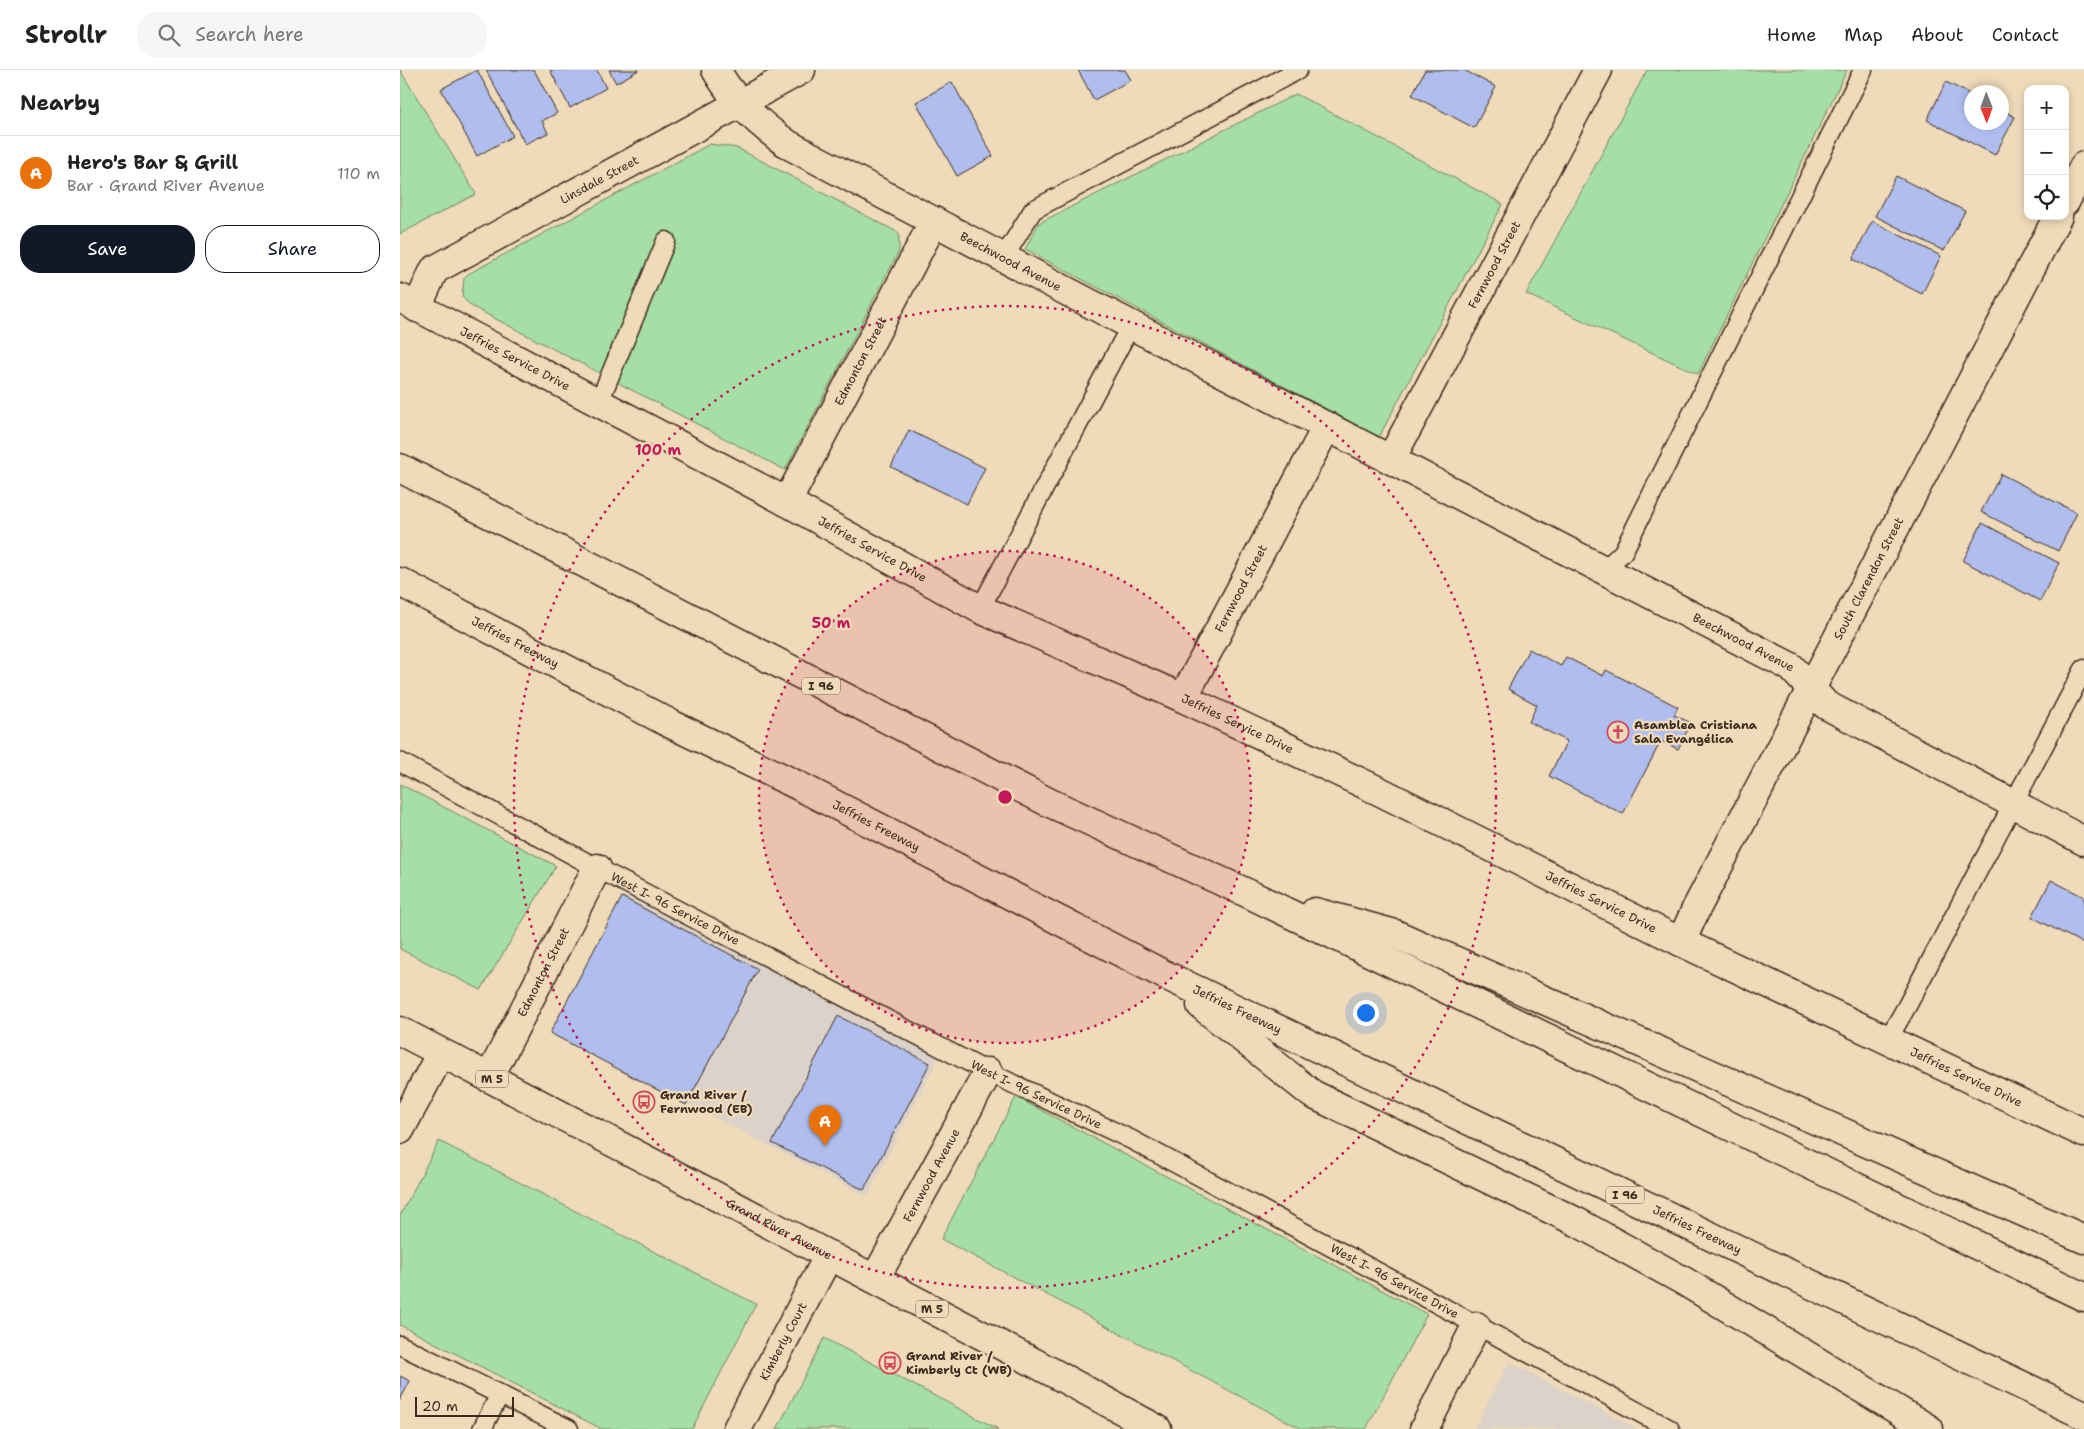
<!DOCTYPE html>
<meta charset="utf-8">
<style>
:root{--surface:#fff;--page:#f6f6f6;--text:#222;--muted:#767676;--line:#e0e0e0;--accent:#111827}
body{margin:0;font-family:"Shantell Sans",sans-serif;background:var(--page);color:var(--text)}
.controls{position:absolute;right:15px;top:15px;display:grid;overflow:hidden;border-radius:10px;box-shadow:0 2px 8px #0003}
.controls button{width:45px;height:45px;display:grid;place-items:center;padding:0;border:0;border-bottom:1px solid var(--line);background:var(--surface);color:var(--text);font:25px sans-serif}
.compass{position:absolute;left:1564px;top:15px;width:45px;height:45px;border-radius:50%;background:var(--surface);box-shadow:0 2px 8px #0003;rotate:179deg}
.scale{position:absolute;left:15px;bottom:12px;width:99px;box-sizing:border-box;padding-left:5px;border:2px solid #3b2a1e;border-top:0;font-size:14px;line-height:18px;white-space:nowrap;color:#3b2a1e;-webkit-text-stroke:4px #efdab9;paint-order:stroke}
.you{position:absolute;left:965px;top:942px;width:18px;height:18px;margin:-12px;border:4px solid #fff;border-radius:50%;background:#1a73e8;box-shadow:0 0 0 8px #1a73e833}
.badge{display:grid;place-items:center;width:32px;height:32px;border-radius:50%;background:var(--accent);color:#fff;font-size:16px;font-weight:700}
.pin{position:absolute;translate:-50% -41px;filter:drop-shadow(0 1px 2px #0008)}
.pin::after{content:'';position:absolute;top:26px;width:18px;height:15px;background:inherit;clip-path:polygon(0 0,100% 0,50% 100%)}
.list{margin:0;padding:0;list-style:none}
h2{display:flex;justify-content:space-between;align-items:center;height:65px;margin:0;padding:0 20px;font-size:21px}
h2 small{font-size:16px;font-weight:400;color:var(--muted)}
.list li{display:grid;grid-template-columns:32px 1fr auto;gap:15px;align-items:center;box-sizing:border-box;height:75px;padding:0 20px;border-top:1px solid var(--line)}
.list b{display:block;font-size:19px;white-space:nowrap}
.list p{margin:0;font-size:16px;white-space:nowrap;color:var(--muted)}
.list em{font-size:16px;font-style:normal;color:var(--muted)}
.actions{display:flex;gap:10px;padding:15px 20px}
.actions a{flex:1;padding:11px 0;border:1px solid var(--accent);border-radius:20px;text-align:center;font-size:18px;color:var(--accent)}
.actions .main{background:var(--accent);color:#fff}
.icon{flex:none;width:28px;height:28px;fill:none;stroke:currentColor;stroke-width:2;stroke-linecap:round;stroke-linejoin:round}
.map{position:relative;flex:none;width:1684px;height:1359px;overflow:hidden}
header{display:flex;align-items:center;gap:30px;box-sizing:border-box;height:70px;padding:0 25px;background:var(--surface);border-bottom:1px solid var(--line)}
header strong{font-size:24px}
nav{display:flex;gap:28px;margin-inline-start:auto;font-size:18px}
.search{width:350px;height:45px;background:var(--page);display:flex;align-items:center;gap:12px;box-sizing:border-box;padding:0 18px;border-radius:20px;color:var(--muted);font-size:19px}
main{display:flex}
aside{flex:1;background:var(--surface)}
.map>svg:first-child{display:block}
</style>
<header>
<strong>Strollr</strong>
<div class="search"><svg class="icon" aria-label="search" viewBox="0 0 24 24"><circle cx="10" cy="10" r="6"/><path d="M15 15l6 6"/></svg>Search here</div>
<nav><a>Home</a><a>Map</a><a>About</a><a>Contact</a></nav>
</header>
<main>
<aside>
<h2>Nearby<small></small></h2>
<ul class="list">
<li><span class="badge" style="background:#e8710a">A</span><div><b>Hero's Bar &amp; Grill</b><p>Bar · Grand River Avenue</p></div><em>110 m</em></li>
</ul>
<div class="actions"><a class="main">Save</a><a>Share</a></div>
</aside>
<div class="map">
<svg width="1684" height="1359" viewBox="0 0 1684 1359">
<rect width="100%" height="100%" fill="#efdab9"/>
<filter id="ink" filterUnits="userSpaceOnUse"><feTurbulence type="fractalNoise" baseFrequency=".02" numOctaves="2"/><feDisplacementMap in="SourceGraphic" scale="10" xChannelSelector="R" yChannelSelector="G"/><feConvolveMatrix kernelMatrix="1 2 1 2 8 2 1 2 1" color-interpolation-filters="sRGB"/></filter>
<g filter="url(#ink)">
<path fill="#dcd2c9" d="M226,826L539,987L467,1126L154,965Z
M1109,1292L1238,1359H1074Z"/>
<path fill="#a5dfa5" stroke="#708462" d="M0,0L76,124L0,164Z
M1247,0H1447L1298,304L1126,224Z
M896,24L1103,134L979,367L625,179L639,153Z
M310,74L337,78L499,163V181L385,400L71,236L62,227L64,208L68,204Z
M0,714L156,796L81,920L0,879Z
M616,1027L1027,1244L966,1359H902L541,1169Z
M39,1071L356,1234L292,1359H202L0,1255V1146Z
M424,1268L598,1359H377Z"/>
<path fill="#afbeee" stroke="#3b2a1e" d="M77,0L113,66L77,86L41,19Z
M86,0H134L157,43L142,51L148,63L125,74Z
M150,0H197L206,18L170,38Z
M209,0H239L216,13Z
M678,0H725L731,10L694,30Z
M1025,0H1064L1096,17L1074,58L1012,25Z
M552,12L593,86L557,106L516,32Z
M1546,12L1572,25V52H1602V40L1615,47L1595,85L1527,50Z
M1496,106L1565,141L1544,181L1475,146Z
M1472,151L1541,186L1522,224L1453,189Z
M509,360L585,398L567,434L491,397Z
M1601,404L1677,443L1658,481L1581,442Z
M1582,453L1659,493L1640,531L1563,491Z
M1129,579L1161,596L1166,587L1203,606L1206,600L1278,637L1274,645L1291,653L1278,679L1261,671L1223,744L1149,706L1167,671L1129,652L1137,635L1108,619Z
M1651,810L1684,827V874L1632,847Z
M222,827L358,899L286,1035L150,963Z
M438,946L530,993L464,1120L372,1073Z
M0,1306L10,1311L0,1330Z"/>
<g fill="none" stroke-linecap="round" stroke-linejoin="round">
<g stroke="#3b2a1e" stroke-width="21">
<g id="lane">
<path d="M604,187L633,140L898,0"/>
<path d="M199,332L266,171"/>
<path d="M1204,500L1223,482L1463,0"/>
<path d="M580,539L731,255"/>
<path id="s1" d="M0,692L197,798L588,1002L732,1070L1270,1359"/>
<path d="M1488,969L1507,936L1684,599"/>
<path d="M0,1275L169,1359"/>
<path d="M82,1359L100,1324"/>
</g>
</g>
<g stroke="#3b2a1e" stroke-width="31">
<g id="street">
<path id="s2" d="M316,0C334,32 360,55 389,75L731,255L1391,597L1426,635L1684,771"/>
<path d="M1665,132L1684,96"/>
<path id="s3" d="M17,238L34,200L401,0"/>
<path id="s4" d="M991,389L1198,0"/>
<path id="s5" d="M387,432L534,151"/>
<path id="s6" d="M783,628L927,356"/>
<path id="s7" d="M1281,872L1296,839L1658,146"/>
<path id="s8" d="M89,1008L197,798"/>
<path d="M0,1060L41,983"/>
<path id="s9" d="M475,1209L588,1002"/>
<path id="s10" d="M337,1359L429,1185"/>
<path d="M1024,1359L1076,1256"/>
</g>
</g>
<g stroke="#3b2a1e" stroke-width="31">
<g id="secondary">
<path id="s11" d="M0,228L387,432L580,539L783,628L981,722L1281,872L1684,1063"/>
</g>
</g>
<g stroke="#3b2a1e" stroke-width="31">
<g id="primary">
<path id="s12" d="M0,961L635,1293L757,1359"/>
</g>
</g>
<g stroke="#3b2a1e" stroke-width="31">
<g id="highway">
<path d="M0,398L648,732L847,823L1684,1227"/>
<path id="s13" d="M0,512L271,654L399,716L765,905L1684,1345"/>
<path d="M915,842L995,864L1684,1169"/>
<path d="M801,935L912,1024L1177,1152L1282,1210L1529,1359"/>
</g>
</g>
<use href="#lane" stroke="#efdab9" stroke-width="18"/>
<use href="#street" stroke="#efdab9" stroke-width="28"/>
<use href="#secondary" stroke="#efdab9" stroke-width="28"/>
<use href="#primary" stroke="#efdab9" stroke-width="28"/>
<use href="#highway" stroke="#efdab9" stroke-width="28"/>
</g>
</g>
<circle cx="605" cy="727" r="246" fill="#c2185b" fill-opacity=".12"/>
<g fill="none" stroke="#c2185b" stroke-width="2.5" stroke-dasharray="2.5 5">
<circle cx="605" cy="727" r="246"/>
<circle cx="605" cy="727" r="491"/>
</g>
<defs>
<g id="church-ring" transform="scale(1.125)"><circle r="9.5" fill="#efdab9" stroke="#d1495b" stroke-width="1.5"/><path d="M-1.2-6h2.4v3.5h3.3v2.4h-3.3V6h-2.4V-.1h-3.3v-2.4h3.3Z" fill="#d1495b"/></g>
<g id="bus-ring" transform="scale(1.125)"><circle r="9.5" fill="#efdab9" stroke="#d1495b" stroke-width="1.5"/><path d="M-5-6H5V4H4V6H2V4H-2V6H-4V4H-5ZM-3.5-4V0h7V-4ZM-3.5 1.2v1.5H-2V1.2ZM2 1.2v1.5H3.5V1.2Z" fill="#d1495b"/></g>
</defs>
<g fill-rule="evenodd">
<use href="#church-ring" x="1218" y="662"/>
<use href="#bus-ring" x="244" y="1032"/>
<use href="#bus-ring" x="490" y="1293"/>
</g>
<g text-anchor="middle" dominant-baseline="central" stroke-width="4.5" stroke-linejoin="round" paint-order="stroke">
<g fill="#efdab9" stroke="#715f4c" stroke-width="1">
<rect x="402" y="607.5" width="38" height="17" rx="4"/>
<rect x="76" y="1000.5" width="32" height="17" rx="4"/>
<rect x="1206" y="1116.5" width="38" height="17" rx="4"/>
<rect x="516" y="1230.5" width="32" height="17" rx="4"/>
</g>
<g font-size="11" font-weight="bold" fill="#3b2a1e">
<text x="421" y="616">I 96</text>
<text x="92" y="1009">M 5</text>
<text x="1225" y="1125">I 96</text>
<text x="532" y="1239">M 5</text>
</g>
<g font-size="12" fill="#3b2a1e" stroke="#efdab9">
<text stroke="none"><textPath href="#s3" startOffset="230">Linsdale Street</textPath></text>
<text stroke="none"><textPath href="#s2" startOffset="356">Beechwood Avenue</textPath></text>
<text stroke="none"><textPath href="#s4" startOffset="220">Fernwood Street</textPath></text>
<text stroke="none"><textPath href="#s11" startOffset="130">Jeffries Service Drive</textPath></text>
<text stroke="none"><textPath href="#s5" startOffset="159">Edmonton Street</textPath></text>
<text stroke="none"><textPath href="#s11" startOffset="535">Jeffries Service Drive</textPath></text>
<text stroke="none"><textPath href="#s7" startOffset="409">South Clarendon Street</textPath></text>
<text stroke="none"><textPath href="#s6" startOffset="124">Fernwood Street</textPath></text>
<text stroke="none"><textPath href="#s13" startOffset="130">Jeffries Freeway</textPath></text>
<text stroke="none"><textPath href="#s2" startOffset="1182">Beechwood Avenue</textPath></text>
<text stroke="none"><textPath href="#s11" startOffset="940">Jeffries Service Drive</textPath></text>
<text stroke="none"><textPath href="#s13" startOffset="535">Jeffries Freeway</textPath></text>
<text stroke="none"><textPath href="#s11" startOffset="1345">Jeffries Service Drive</textPath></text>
<text stroke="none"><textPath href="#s1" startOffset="312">West I- 96 Service Drive</textPath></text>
<text stroke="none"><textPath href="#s8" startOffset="119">Edmonton Street</textPath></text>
<text stroke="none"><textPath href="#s13" startOffset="940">Jeffries Freeway</textPath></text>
<text stroke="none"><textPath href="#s11" startOffset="1750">Jeffries Service Drive</textPath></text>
<text stroke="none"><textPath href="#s1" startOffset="718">West I- 96 Service Drive</textPath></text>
<text stroke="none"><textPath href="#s9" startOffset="118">Fernwood Avenue</textPath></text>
<text stroke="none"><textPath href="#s12" startOffset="428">Grand River Avenue</textPath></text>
<text stroke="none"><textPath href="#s13" startOffset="1450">Jeffries Freeway</textPath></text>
<text stroke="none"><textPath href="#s1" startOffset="1122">West I- 96 Service Drive</textPath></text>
<text stroke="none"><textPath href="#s10" startOffset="99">Kimberly Court</textPath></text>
</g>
<g font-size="12" font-weight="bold" fill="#3b2a1e" stroke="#efdab9" text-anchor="start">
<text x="1234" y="655">Asamblea Cristiana<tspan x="1234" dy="14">Sala Evangélica</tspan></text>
<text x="260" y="1025">Grand River /<tspan x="260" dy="14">Fernwood (EB)</tspan></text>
<text x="506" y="1286">Grand River /<tspan x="506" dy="14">Kimberly Ct (WB)</tspan></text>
</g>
</g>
<circle cx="605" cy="727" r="8" fill="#c2185b" stroke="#efdab9" stroke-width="2.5"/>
<g font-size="15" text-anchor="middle" font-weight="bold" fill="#c2185b" stroke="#efdab9" stroke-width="4.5" stroke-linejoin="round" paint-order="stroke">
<text x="258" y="385">100 m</text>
<text x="431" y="558">50 m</text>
</g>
</svg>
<div class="controls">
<button>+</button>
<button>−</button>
<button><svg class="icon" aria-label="locate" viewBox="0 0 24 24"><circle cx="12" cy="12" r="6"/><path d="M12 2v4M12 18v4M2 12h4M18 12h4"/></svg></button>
</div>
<svg class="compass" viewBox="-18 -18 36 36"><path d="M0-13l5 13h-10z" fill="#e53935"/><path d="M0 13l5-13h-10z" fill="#767676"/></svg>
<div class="scale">20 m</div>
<div class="you"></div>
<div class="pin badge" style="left:425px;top:1076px;background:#e8710a">A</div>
</div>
</main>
